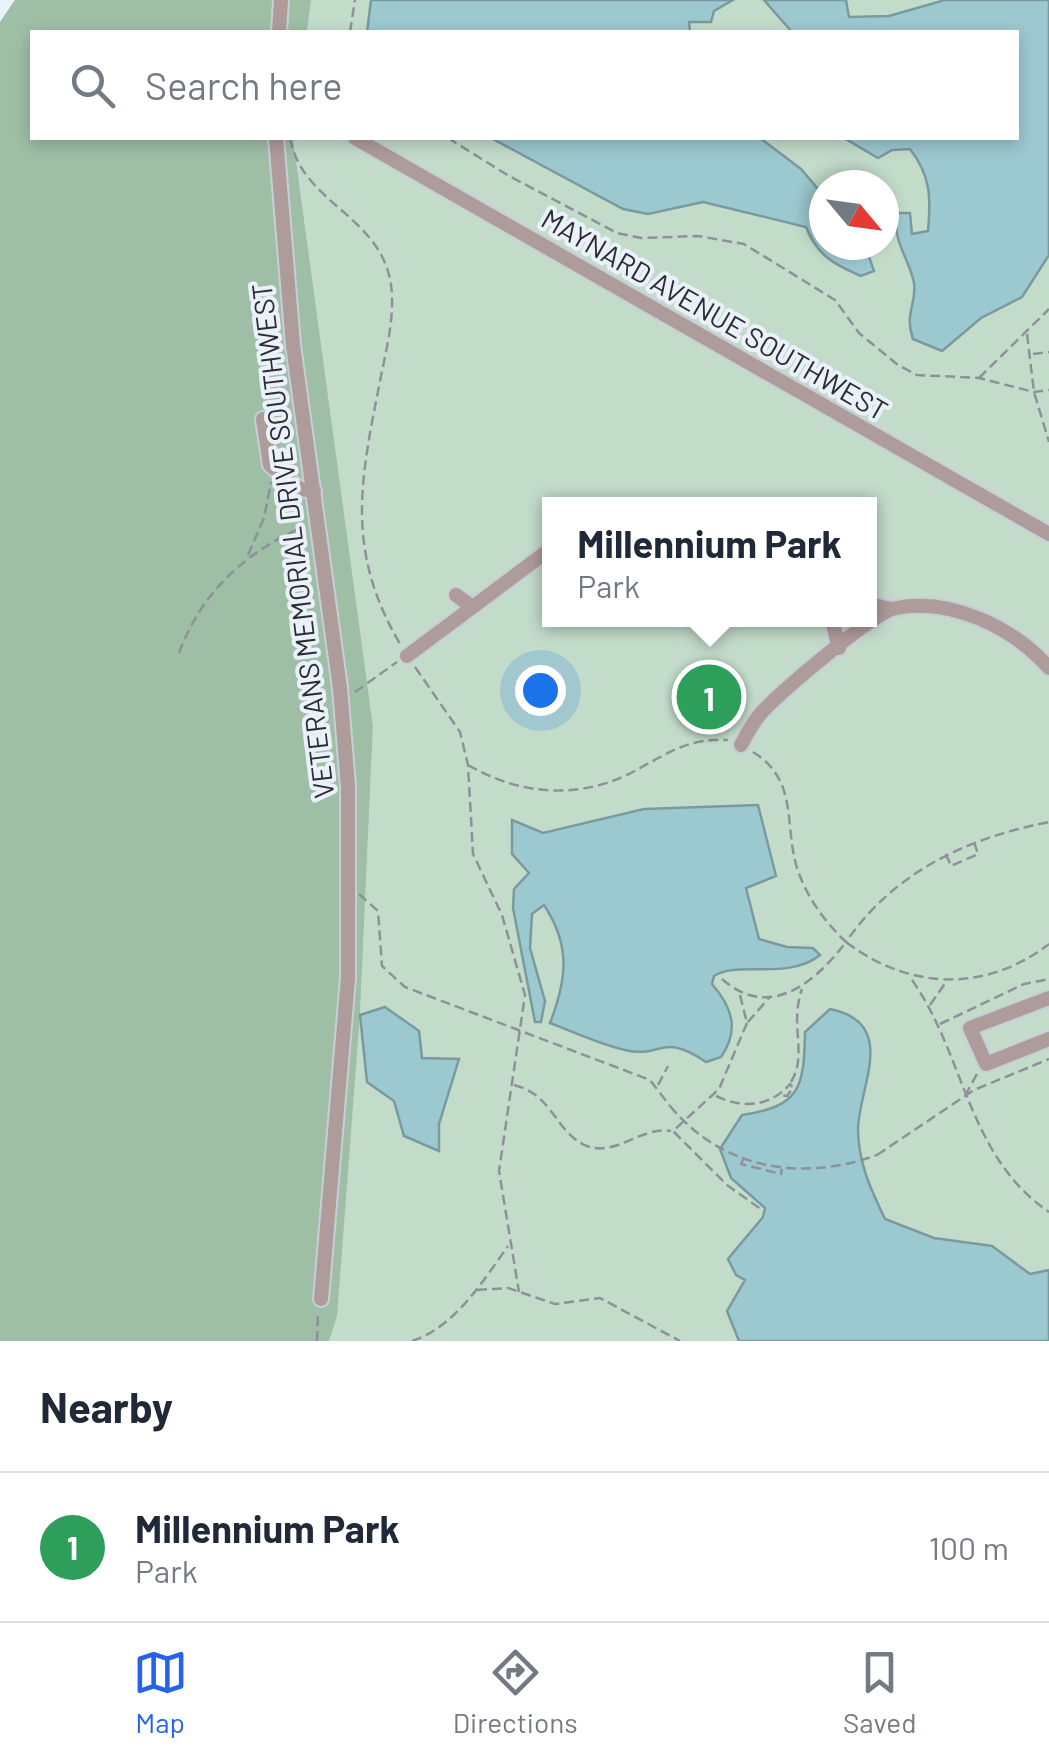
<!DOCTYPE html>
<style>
:root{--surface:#fff;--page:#f2f2f3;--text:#1f2937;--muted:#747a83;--line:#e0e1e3;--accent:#2563eb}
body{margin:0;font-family:Barlow,sans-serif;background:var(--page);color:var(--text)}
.compass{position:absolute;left:809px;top:170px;width:90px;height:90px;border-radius:50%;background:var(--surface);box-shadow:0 5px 15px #0003;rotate:119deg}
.you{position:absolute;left:540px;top:690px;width:35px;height:35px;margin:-25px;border:8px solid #fff;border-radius:50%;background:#1a73e8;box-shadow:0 0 0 15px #1a73e833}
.badge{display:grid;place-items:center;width:65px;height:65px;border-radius:50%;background:var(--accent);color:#fff;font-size:32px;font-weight:700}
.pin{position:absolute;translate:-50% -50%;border:5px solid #fff;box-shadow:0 2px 10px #0006}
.popup{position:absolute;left:542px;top:497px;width:335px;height:130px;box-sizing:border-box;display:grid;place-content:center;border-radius:0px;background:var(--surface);filter:drop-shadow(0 2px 8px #0005);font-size:32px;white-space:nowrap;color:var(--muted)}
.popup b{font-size:38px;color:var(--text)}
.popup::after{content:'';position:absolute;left:50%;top:100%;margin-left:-20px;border:20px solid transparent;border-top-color:var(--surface)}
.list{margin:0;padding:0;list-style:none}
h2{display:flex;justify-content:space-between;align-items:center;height:130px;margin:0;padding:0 40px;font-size:42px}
h2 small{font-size:32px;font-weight:400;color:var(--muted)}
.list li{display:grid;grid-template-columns:65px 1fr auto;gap:30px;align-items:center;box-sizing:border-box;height:150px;padding:0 40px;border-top:2px solid var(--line)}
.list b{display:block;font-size:38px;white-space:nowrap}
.list p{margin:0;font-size:32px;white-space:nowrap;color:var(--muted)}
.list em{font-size:32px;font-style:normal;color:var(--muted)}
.icon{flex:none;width:55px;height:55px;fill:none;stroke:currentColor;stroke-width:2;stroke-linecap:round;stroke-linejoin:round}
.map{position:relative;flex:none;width:1049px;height:1341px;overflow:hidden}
.search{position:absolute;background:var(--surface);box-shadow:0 5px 15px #0003;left:30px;right:30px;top:30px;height:110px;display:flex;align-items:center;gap:25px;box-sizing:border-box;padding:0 35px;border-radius:0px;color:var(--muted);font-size:38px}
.sheet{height:280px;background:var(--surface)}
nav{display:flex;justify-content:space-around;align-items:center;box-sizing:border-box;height:140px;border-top:2px solid var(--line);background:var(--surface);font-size:28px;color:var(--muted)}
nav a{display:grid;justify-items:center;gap:5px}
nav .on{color:var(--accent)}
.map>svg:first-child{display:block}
</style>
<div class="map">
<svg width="1049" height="1341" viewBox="0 0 1049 1341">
<rect width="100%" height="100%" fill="#ebf1fb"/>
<path fill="#c3dcca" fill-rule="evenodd" d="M15,0L32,32V138L336,1316L360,1015L373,726L293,138H1016V32H307L311,0H1049V1341H0V22ZM824,185H884V245H824ZM549,504H869V620H549Z"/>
<path fill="#9ebea6" d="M15,0H311L307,32H32V138H293L373,726L360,1015L337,1316L329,1341H0V22Z"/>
<path fill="#9cc8d0" stroke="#7a9aa0" stroke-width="2.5" d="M371,0H733L714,11L711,22H689L690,32H367Z
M764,0H846L849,17L889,16L945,0H1049V255L1022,297L981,318L942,351L913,339C904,313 917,304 914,283C909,257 891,241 898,213H910L912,234L928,231C931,198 931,176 910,149L892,150L878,158L844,138H1016V32H792Z
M491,138H760L801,169L824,196V245H865L874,271L861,276C833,264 817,255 806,227L703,202L648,214L623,209Z
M758,805L776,876L746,888L759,939L787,947L813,948L820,955C788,981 737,960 714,976L712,984C732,1007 740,1030 721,1057L706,1062C661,1031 662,1059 625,1050C599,1044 574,1032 550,1023C567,979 571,946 544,905L532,914L530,948L545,1001L541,1022H535L513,908L514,889L529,873L512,854V820L543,833L644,809Z
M385,1007L419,1031L422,1058L459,1059L439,1124V1151L404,1136L394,1101L367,1082L360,1015Z
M830,1009C899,1023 859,1086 858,1129C858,1162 871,1190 885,1219L934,1238L992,1246L1030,1274L1049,1270V1341H739L727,1311L745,1280L736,1275L728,1259L763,1217L765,1208L731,1178L720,1149L742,1115C800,1106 804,1089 805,1032Z"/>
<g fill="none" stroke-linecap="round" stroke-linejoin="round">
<g stroke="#c8ced7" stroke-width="18">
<path id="minor" d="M279,32L281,0
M276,138L293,345L340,688L348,787V978L321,1299
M355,138L1049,534
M263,419L270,465L300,489L314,491
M456,595L471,606
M869,604L892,609
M832,620L839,648
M407,656L549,550
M741,745C747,734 753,722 762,712C782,691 872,613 896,608C951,597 1014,628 1049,668
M1049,998L970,1028L986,1064L1049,1039"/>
</g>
<path stroke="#8d9198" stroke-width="2.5" stroke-dasharray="10 5" stroke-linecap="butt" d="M350,32L355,0
M290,138C302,204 381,215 391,285C395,316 387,346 381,376C361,478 344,548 400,644
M448,138L509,176L617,233L641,238L698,236L744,244L835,300L859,333L898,365L917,375L979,378L1034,392L1049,390
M1027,334L1034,392L1049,442
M1033,354L1049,352
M979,378L1049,309
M248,555L264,518L271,482
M179,653C201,593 245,552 303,527
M415,667L460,732L468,765L473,854L502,915L525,995L499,1171L519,1292
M355,692L397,662
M753,752C800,781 783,827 798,871C808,899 825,922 846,942C894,872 967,838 1049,822
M468,765C523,797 585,800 640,768C671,751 691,738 728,740
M946,854L951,866L978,854L974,842
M359,894L378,911L382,966L405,987L650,1080L670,1106
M722,979C769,1021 815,983 846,942C909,990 985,993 1049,944
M912,980C965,1055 967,1156 1049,1212
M740,995L747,1023L769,998
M930,1005L946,982
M747,1023L719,1089L673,1131L727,1185L762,1210
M940,1024L1024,984L1049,979
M791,1082C808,1054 789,1026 802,989
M514,1085C554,1095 555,1133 587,1146C616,1157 641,1126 671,1131
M658,1085L668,1066
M716,1096C743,1109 770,1107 790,1084L793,1088L787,1096L779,1095
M965,1096L978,1072
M877,1155L974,1090L1049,1059
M743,1160L741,1164L781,1174L782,1169
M477,1290L508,1288L555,1304L600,1298L680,1341
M317,1341L318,1313
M412,1341C455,1327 483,1281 508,1246"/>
<use href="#minor" stroke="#ae9c9a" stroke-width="14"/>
<path stroke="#8d9198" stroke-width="2.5" stroke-dasharray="10 5" stroke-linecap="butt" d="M670,1106C723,1170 802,1182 877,1155"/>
</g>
<g text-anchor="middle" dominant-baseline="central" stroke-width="8" stroke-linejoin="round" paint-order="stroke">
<g font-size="28" fill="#2b2d31" stroke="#ebf1fb">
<text transform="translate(715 314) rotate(30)">MAYNARD AVENUE SOUTHWEST</text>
<text transform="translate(292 541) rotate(-97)">VETERANS MEMORIAL DRIVE SOUTHWEST</text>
</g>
</g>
</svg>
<svg class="compass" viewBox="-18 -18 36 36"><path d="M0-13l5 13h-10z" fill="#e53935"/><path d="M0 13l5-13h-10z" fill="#747a83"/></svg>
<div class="you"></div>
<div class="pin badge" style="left:709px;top:697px;background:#2e9e5b">1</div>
<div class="popup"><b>Millennium Park</b>Park</div>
<div class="search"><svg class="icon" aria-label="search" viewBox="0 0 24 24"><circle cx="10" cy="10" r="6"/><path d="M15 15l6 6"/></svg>Search here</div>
</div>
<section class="sheet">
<h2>Nearby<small></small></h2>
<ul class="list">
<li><span class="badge" style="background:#2e9e5b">1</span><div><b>Millennium Park</b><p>Park</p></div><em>100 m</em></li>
</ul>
</section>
<nav>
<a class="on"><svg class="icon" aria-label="map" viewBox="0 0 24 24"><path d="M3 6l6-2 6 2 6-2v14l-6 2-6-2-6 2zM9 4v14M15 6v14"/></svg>Map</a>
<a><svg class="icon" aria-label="directions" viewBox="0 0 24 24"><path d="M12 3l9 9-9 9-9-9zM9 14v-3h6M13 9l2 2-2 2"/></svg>Directions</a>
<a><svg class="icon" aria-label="saved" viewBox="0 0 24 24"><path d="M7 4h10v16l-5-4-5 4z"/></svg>Saved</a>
</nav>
